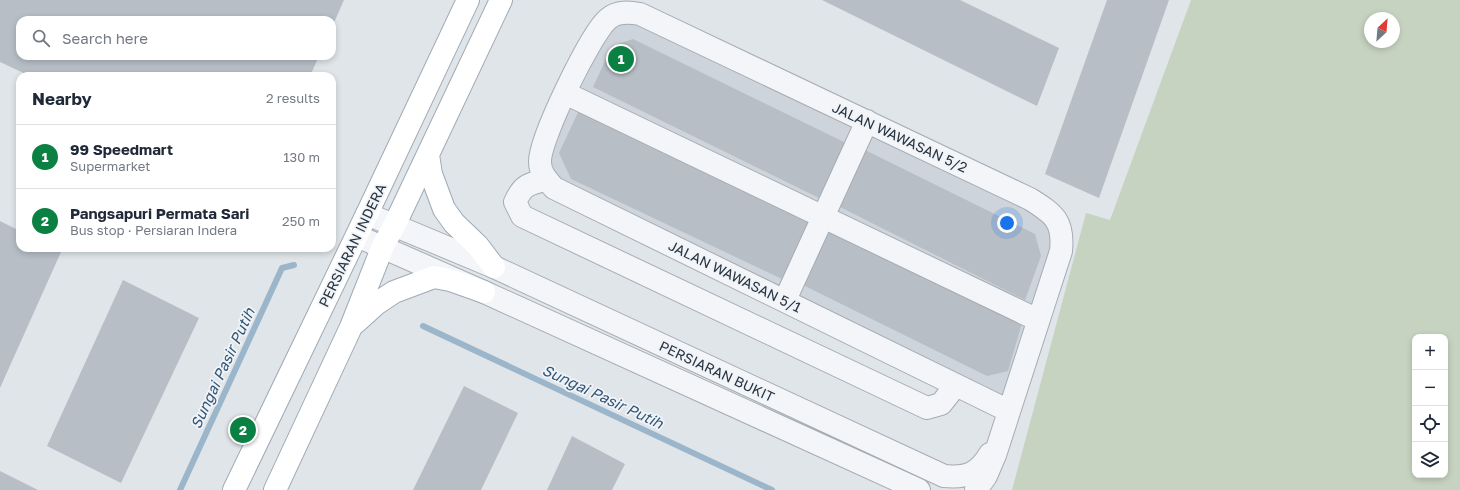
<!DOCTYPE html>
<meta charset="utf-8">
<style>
:root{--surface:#fff;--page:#f6f6f7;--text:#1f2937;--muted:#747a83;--line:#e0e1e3;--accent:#0b8043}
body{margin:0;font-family:"Golos Text",sans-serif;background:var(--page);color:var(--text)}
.controls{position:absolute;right:12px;bottom:12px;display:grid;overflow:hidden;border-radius:8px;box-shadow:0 2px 6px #0003}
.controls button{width:36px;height:36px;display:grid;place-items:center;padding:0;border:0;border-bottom:1px solid var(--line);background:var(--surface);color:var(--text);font:20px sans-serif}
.compass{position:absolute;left:1364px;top:12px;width:36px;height:36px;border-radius:50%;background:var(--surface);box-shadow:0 2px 6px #0003;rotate:26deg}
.you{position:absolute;left:1007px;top:223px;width:14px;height:14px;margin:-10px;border:3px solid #fff;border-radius:50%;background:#1a73e8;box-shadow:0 0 0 6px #1a73e833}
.badge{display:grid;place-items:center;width:26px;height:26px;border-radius:50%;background:var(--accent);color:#fff;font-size:13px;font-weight:700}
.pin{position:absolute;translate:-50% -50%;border:2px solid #fff;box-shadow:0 1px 4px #0006}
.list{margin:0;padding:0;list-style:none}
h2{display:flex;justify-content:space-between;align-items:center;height:52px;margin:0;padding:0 16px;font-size:17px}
h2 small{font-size:13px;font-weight:400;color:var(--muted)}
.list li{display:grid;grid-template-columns:26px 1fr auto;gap:12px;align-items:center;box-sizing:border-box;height:64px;padding:0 16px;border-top:1px solid var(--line)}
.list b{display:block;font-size:15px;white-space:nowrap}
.list p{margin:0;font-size:13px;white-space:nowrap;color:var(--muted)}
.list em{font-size:13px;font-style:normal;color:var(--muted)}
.icon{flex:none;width:22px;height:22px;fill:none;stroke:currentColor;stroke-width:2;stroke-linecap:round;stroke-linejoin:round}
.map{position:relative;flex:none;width:1460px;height:490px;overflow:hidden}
.search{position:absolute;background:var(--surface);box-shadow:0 2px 6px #0003;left:16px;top:16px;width:320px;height:44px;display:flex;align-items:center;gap:10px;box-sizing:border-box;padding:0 14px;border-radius:12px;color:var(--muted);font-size:15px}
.panel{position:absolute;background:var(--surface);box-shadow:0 2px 6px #0003;left:16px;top:72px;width:320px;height:180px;border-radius:12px}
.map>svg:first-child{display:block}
</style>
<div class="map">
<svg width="1460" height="490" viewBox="0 0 1460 490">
<rect width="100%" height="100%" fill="#e0e5e9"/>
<path fill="#ced4db" d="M624,21L637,23L1030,209L1049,224L1055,238L1005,397L556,179L548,155L606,36L616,26Z"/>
<path fill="#c7d3c1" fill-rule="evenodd" d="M1191,0H1460V490H1012L1086,213L1110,220ZM1370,18H1394V42H1370ZM1415,337H1445V475H1415Z"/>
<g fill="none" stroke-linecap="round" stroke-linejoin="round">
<path stroke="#9bb6ca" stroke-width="6" d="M423,326L772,490
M180,490L282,268L294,265"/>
</g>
<path fill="#b7bec6" d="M0,0H344L332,27V20H20V56H319L310,76H30L0,62Z
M822,0H960L1059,48L1037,106Z
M1107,0H1169L1099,198L1045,174Z
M633,39L846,143L821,199L593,87L612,46Z
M580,108L810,218L782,279L571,179L559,153Z
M863,149L1035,234L1041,256L1025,300L836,205Z
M0,221L20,231V248H54L61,252L0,388Z
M831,227L1023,320L1008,371L987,376L803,285Z
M123,280L199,318L121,483L47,446Z
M464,386L518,413L481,490H413Z
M572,436L625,464L612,490H547Z
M0,471L38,490H0Z"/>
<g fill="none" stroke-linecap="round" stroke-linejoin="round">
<g stroke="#a5acb3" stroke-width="24">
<path id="minor" d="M565,93L1038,320
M546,180C528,184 523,185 515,202L522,216L927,408L941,404L956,385
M367,214L494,267L944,476C967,478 978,474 990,454
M357,236L484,292L919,490
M785,300L867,121
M976,490L986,476L995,455L1061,251C1064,221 1054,214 1030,199L640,14C629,12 617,11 608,19C591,33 539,140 540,162C540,173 547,180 554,188L1009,411"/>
</g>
<g stroke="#9faab5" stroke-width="24">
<path id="major" d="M428,155L431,174L444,209L454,223L478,246L494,267
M355,323L376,304L394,292L434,277L450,280L484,292
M234,490L367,214L468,0
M275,490L351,327L383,246L395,224L501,0"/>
</g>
<use href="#minor" stroke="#f3f5f8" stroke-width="22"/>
<use href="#major" stroke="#fff" stroke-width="22"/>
</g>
<g text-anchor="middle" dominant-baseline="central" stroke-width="3.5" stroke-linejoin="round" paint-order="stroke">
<g font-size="14" fill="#293441" stroke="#f0f3f7">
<text transform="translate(900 137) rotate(25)">JALAN WAWASAN 5/2</text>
<text transform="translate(352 245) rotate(-64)">PERSIARAN INDERA</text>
<text transform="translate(735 276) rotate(26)">JALAN WAWASAN 5/1</text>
<text transform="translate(717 371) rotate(25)">PERSIARAN BUKIT</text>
</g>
<g font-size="15" font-style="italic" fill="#325675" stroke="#f0f3f7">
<text transform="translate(222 368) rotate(-65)">Sungai Pasir Putih</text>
<text transform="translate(603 396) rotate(25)">Sungai Pasir Putih</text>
</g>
</g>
</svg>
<div class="controls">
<button>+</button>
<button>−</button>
<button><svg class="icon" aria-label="locate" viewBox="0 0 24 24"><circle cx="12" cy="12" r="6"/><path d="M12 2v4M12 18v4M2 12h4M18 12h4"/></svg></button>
<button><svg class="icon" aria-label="layers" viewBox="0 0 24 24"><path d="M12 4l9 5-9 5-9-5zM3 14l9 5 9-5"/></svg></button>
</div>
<svg class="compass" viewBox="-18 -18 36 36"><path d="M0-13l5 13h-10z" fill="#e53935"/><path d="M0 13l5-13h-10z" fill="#747a83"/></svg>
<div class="you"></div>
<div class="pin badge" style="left:621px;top:59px">1</div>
<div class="pin badge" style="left:243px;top:430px">2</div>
<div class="search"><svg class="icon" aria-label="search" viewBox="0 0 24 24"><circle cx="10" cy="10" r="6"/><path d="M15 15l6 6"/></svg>Search here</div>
<section class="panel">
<h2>Nearby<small>2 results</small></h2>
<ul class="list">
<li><span class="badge">1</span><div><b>99 Speedmart</b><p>Supermarket</p></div><em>130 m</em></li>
<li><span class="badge">2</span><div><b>Pangsapuri Permata Sari</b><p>Bus stop · Persiaran Indera</p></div><em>250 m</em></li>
</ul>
</section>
</div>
